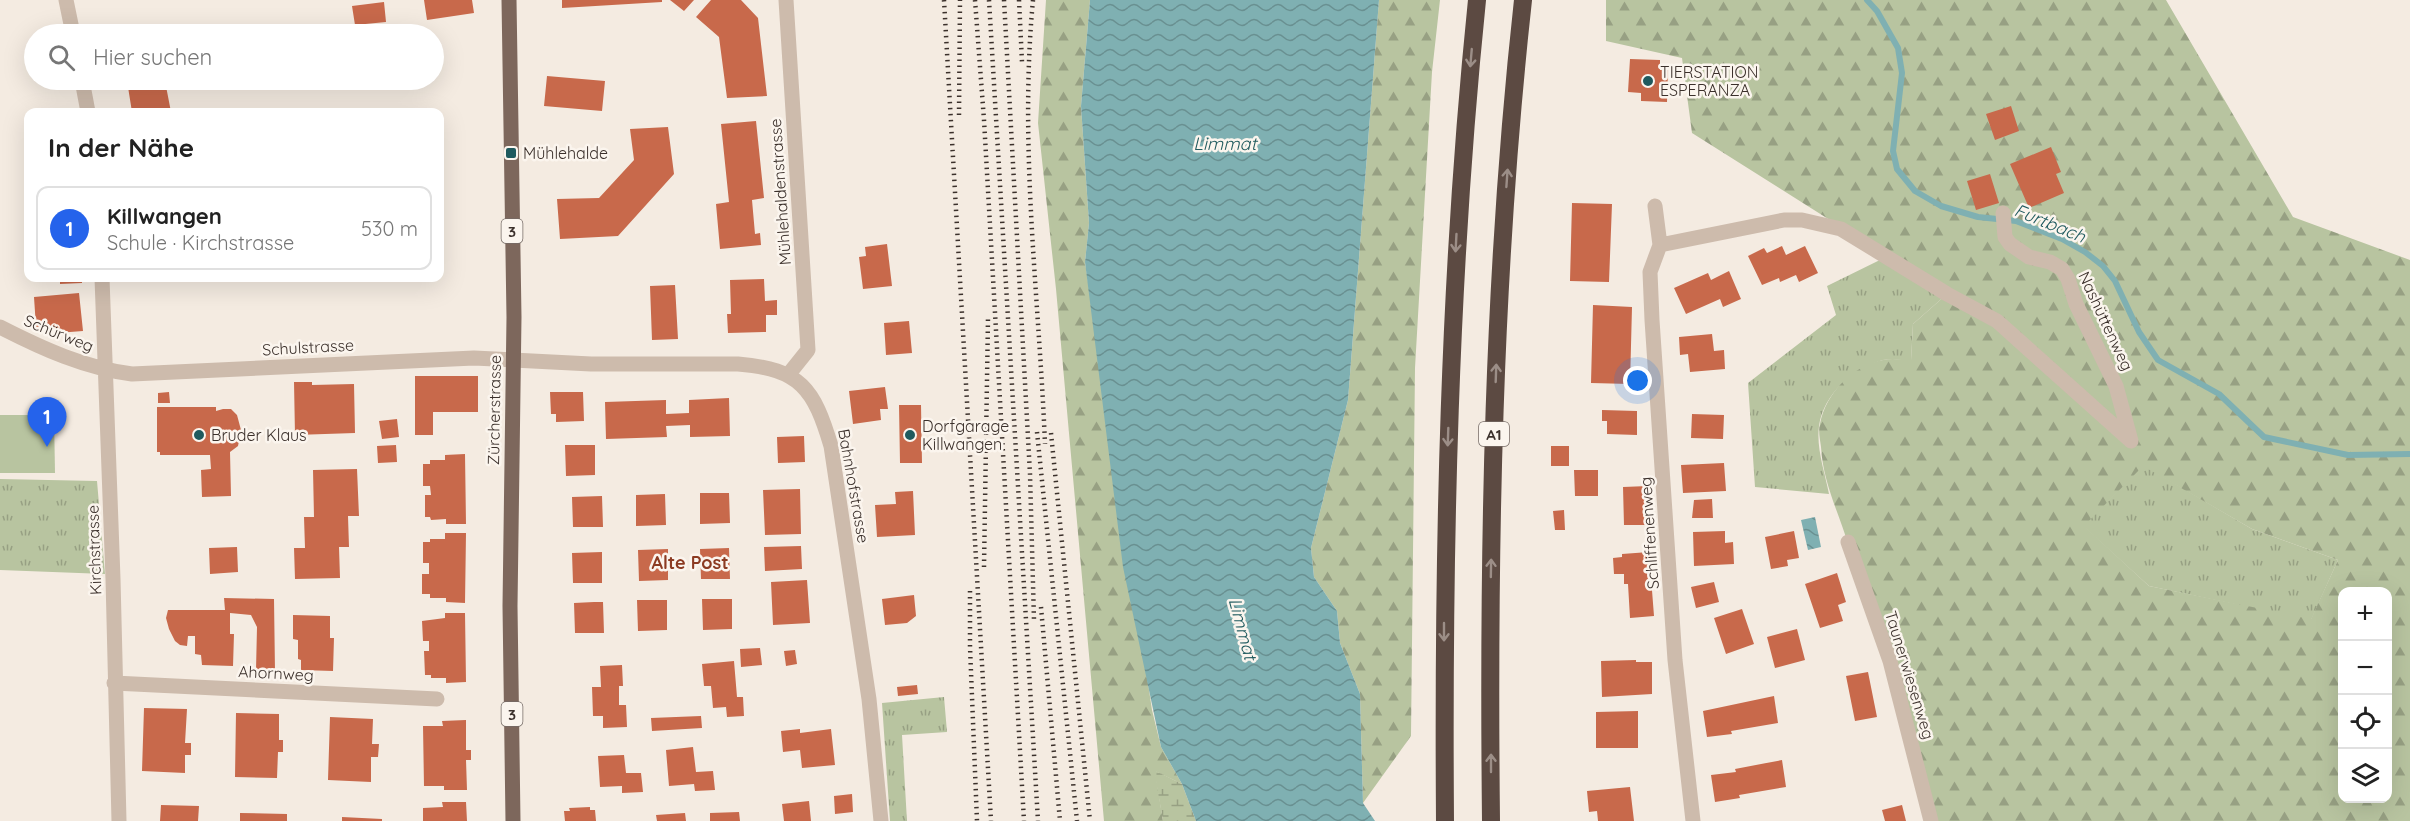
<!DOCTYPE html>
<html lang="de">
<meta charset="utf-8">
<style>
:root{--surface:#fff;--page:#f6f6f6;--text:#222;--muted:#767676;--line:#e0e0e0;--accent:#2563eb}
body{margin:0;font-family:Quicksand,sans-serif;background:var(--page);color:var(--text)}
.controls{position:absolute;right:18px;bottom:18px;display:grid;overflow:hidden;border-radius:12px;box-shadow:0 6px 24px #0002}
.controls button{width:54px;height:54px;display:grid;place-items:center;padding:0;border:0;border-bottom:2px solid var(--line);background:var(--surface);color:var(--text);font:30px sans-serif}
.you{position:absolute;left:1638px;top:381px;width:21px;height:21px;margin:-15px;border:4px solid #fff;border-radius:50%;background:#1a73e8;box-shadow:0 0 0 9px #1a73e833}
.badge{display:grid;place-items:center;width:39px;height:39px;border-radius:50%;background:var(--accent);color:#fff;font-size:20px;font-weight:700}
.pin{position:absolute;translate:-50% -50px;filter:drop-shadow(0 2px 3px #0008)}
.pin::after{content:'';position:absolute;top:32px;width:21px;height:18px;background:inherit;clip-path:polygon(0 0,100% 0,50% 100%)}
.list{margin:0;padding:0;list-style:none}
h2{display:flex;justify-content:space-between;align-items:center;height:78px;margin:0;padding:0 24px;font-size:26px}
h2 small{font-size:20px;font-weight:400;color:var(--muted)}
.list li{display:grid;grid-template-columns:39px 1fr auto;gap:18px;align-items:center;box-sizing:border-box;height:84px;margin:0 12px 12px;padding:0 12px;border:2px solid var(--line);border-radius:12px}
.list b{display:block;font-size:22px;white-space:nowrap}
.list p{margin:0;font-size:20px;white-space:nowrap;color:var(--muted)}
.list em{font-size:20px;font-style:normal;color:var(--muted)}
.icon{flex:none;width:33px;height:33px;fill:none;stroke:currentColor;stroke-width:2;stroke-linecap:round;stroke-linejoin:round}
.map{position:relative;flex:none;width:2410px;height:821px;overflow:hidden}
.search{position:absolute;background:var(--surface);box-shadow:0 6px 24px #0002;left:24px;top:24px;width:420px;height:66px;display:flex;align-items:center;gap:15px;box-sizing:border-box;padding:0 21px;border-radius:33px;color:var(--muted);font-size:22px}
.panel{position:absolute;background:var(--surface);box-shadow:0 6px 24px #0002;left:24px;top:108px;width:420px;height:174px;border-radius:12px}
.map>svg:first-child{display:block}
</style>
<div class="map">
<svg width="2410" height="821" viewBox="0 0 2410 821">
<defs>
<pattern id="grass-tufts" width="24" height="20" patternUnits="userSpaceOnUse" patternTransform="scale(1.5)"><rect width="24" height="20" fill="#b8c4a0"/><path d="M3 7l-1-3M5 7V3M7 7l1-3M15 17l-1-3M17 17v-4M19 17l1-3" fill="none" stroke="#97a083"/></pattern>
<pattern id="forest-firs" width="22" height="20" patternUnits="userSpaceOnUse" patternTransform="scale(1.5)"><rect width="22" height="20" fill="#b8c4a0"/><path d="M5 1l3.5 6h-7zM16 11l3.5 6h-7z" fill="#97a083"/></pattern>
<pattern id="wetland-marsh" width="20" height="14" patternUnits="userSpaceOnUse" patternTransform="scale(1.5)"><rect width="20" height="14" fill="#b8c4a0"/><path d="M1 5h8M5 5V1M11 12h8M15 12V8" fill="none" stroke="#97a083"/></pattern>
<pattern id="water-waves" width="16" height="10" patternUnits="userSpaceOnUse" patternTransform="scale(1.5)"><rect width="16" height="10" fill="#7fb0b2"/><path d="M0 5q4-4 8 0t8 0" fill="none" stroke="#699091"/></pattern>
</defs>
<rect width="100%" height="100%" fill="#f4ebe1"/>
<path fill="url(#grass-tufts)" d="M1886,257L1947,294L1913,324L1911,361C1902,360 1891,358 1883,360C1853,369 1824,393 1819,426C1816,448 1825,473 1829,494L1755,487L1748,383L1836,315L1827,286Z
M2143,465L2252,529L2338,560L2311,620L2149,586L2083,526Z
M0,479L97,481L105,574L0,570Z
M944,697L947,732L902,735L907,821H890L882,703Z"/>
<path fill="url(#forest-firs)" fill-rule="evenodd" d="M1046,0H1090L1081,106L1089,223L1085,262L1152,710L1161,747L1182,784L1155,771L1163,821H1104L1056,289L1038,123Z
M1379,0H1440L1432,72L1415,368L1411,736L1363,803L1360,694L1340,643L1337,611L1314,577L1311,548L1348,400Z
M1606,0H2166L2293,217L2410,260V821H1931C1904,730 1877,638 1849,547C1839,513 1823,483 1821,447C1820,439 1818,431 1820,424C1826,393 1852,366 1883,360C1892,358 1902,360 1911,360L1913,324L1947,294L1692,133L1682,58L1606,41ZM2143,466L2252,529L2338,560L2311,619L2149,586L2084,526ZM2342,592H2388V798H2342Z"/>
<path fill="url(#wetland-marsh)" d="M1154,770L1182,784L1196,821H1163Z"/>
<path fill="#b8c4a0" d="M0,415H54L55,473H0Z"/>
<path fill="url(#water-waves)" d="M1090,0H1379L1348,400L1311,548L1314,577L1337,611L1340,643L1360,694L1363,803L1375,821H1196L1182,784L1161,747L1123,567L1085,262L1089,223L1081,106Z
M1815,517L1821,547L1808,550L1801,520Z"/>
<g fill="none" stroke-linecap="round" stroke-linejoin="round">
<path stroke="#7fb0b2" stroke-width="6" d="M1867,0L1877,11L1898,48L1902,73L1893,151L1897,169L1915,191L1941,206L1978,217L2016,221L2062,239L2085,252L2103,266L2115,281L2139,332L2158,360L2219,394L2264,437L2348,455L2410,454"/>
</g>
<path fill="#c8694b" d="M424,0H472L474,13L427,20Z
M562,0H662V2L562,8Z
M670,0H694L684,11Z
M711,0H741L758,18L767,96L727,98L719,37L696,17Z
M384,2L386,22L355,25L352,6Z
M1630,59L1660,60V70H1668L1667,102L1641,101V93L1628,92Z
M547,76L605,81L602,111L544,106Z
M165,81L171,112H132L128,87Z
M2011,106L2019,131L1995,140L1986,114Z
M756,121L764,198L752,200L755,234L760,233L761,245L720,249L716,204L729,202L721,124Z
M668,127L674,174L618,236L560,239L557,199L599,198L634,160L630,129Z
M2051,147L2061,172L2056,174L2064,193L2029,208L2010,164Z
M1990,174L1999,203L1976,210L1967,181Z
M1572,203L1612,204L1609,282L1570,281Z
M887,244L892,286L863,289L859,257L866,256L865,247Z
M1782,246L1786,255L1805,246L1818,273L1799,282L1796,275L1780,282L1779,278L1762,285L1748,256L1764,248L1767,253Z
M1729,271L1741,299L1723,307L1720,299L1686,314L1674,288L1708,273L1711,280Z
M60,278H82V283L60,284Z
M764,279L765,301L777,300V315H766V332L728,333L727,314H731L730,280Z
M675,285L678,339L652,340L650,286Z
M79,293L83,331L44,334L43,326L36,327L34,297Z
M1593,305L1632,307L1630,384L1591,383Z
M909,321L912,353L886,355L884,323Z
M1712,334L1714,351L1724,350L1725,369L1690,372L1688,354L1680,355L1679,337Z
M415,376H478V412H433V435H415Z
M294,382H312V385L354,384L355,433L295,435Z
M885,387L888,409H880L881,420L853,424L849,391Z
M169,392L170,403H158V393Z
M550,392H583L584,421L556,422V414H551Z
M729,398L730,436L690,437V425L666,426L667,437L606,439L605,402L666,400V414L689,413V400Z
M899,405H921L922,463H900Z
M157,407H216V411L223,409H231L237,415L241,430L238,446L230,452L231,496L202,497L201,470L211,469L210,455H160V452H157Z
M1602,410L1637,411V435L1607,434V421H1602Z
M1692,414L1724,415L1723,439L1691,438Z
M397,419L399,437L382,439L379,421Z
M804,436L805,462L778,463L777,437Z
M396,445L397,462L378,463L377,446Z
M565,445H595V475L566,476Z
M1551,446H1569V466H1551Z
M465,454L466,524H446V519L431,520L430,517H425V495H431L430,486H423V464H430V460H445V455Z
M1724,463L1726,491L1683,493L1681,465Z
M357,469L359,516H348L349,547H339L340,578L295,579L294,548H305L304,517H314L313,470Z
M1574,470H1598V496H1575Z
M1648,486V512H1645V525H1624L1623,487Z
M800,489L801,534L765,535L763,490Z
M913,491L915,535L877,537L875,505L896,504L895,492Z
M700,493H729L730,523L700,524Z
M665,494L666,525L636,526V495Z
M602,496L603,527H573L572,497Z
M1712,499L1713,518H1692L1694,500Z
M1564,510L1565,530H1555L1553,511Z
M1725,531V543L1733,542L1734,564L1694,566L1693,532Z
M1794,531L1799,558L1787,560L1788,566L1771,569L1765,537Z
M445,533H466L465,603L446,602V598H430V594H422V574H429V563H423V542H430V539H445Z
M801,546L802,569L765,571L764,547Z
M237,547L238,572L210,574L209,548Z
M729,548L730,579H701L700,549Z
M668,549V580L639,581L638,550Z
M602,552V583H573L572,553Z
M1649,552L1654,616L1630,618L1628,584H1624V574H1614L1613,558L1622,557V554Z
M1837,573L1846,602L1838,605L1843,621L1820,628L1805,584Z
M807,580L810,623L773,625L771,582Z
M1714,582L1719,602L1696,608L1691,587Z
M914,595L916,616L907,623L885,625L882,599Z
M224,598L274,599L275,672L256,670L257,627L251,615L230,613V634H234L233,666L202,665L201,655L195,654V636H188L187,646L180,645L175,641L169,629L166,618L168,610H225Z
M702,599H732V629L703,630Z
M637,600H667V630L638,631Z
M594,602H603L604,633H575L574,603Z
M1742,609L1754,644L1726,654L1714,618Z
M445,613H465L466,682L446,683V678H431V675H425L424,651H429V641H423L422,621L445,618Z
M293,615L330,616V638H334L333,671L301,670V660L298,659V640L293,639Z
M1797,629L1805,660L1775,668L1767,637Z
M760,648L762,665L741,667L740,649Z
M795,650L797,664L786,666L784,651Z
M1636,660V662H1652V694L1602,697L1601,661Z
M734,661L737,697H743L744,716L727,717L726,707L713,708L711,686H704L702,664Z
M622,665L623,686H619V705H626L627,727L603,728V716H593L592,687H601L600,666Z
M1868,672L1877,717L1855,721L1846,676Z
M917,685L918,694L898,696L897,687Z
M1774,696L1778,723L1731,731L1732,734L1707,737L1703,711Z
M144,708L187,709L185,743H191V755H185V773L142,771Z
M1638,711V748H1596V712Z
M236,713L279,714V740H283V752H278L277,778L235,777Z
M701,716L702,728L652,731L651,718Z
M330,717L373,719L372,744H379L378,757H371V782L328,780Z
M466,720V750H471V760H466L467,790H444V786H424L423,726H443L442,721Z
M800,729V733L831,729L835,765L802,768L800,750L783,752L781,731Z
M693,747L696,772L713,771L715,790L695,791L694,784L669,786L666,750Z
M624,755L626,773H641L643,792L622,793V786L600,787L598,756Z
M1782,760L1786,787L1739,795L1740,798L1715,802L1711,775L1736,772L1735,769Z
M1630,787L1634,821H1598L1597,811L1589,812L1587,791Z
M852,794L853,812L835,814L834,796Z
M809,801L811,821H784L782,804Z
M442,802H466L467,821H423V808L443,807Z
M161,805L199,806L198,821H160Z
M1902,805L1906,821H1885L1882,810Z
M590,807V810H595L596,821H565L564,811H570L569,808Z
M739,812L740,821H710V813Z
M240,813L287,814V821H240Z
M685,813L686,821H657L656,815Z
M342,817L382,819V821H342Z"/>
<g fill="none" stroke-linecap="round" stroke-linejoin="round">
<path stroke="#cdbbac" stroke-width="15" d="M66,0L73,34
M786,0L808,350L788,375
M82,80L88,112
M1655,206L1660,245L1650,272L1652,320L1675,660L1693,821
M2003,213L2005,237L2010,244L2029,257L2050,262L2062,269L2068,279L2076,304L2116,386L2131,441
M1660,245L1784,220H1802L1841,229L1947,294L1997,321L2131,441
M102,278L113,579L119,821
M0,327C43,349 85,368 132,374L474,358L591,364H738C801,369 814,389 831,446L869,699L881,821
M1848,542L1890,661L1931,821
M114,683L437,699"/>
<path stroke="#7d675c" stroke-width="15" d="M509,0L514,317L510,606L513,821"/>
<path stroke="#5c4a42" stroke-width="18" d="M1445,821C1443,547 1449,273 1477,0
M1491,821C1488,547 1493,272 1523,0"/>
<path stroke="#3b302b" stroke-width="4.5" stroke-dasharray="1.5 4.5" stroke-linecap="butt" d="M944,0L991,821
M975,0L984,120L1024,821
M989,0L1038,821
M1004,0L1030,474L1034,620
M1019,0L1022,62
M1033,0C1019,148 1039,296 1045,444
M959,115L960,0
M1037,432L1077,821
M1051,433L1090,821
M984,567L988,318
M970,591V647L977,821
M1041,607L1060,821"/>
</g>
<defs><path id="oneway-shaft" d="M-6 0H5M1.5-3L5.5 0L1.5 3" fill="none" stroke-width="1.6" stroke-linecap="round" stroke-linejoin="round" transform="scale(1.5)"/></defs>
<g stroke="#9c8e87">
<use href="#oneway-shaft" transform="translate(1471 58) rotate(95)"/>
<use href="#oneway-shaft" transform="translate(1507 178) rotate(-86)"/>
<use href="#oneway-shaft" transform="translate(1456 243) rotate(93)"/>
<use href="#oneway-shaft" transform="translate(1496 373) rotate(-88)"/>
<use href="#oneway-shaft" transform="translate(1448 437) rotate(92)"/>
<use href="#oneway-shaft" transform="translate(1491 568) rotate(-89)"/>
<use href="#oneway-shaft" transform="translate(1444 632) rotate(90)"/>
<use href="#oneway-shaft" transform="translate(1491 763) rotate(-90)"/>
</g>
<g fill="#1f5a5e" stroke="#fbf5ee" stroke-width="2">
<circle cx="1648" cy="81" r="6"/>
<rect x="505" y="147" width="12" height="12" rx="3"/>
<circle cx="199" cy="435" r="6"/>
<circle cx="910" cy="435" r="6"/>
</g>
<g text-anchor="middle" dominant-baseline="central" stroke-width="5" stroke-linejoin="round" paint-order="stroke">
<g fill="#fbf5ee" stroke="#756b66" stroke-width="1.5">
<rect x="501.5" y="219" width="21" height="24" rx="4.5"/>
<rect x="1479" y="422" width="30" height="24" rx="4.5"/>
<rect x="501.5" y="702" width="21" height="24" rx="4.5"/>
</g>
<g font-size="15" font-weight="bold" fill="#3b302b">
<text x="512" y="231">3</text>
<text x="1494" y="434">A1</text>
<text x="512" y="714">3</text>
</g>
<g font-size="16" fill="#3b302b" stroke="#fbf5ee" text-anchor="start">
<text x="1660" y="72">TIERSTATION<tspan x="1660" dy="18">ESPERANZA</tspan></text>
<text x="523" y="153">Mühlehalde</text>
<text x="922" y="426">Dorfgarage<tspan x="922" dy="18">Killwangen</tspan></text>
<text x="211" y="435">Bruder Klaus</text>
</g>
<g font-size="16" fill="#3b302b" stroke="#fbf5ee">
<text transform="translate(780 192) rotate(-94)">Mühlehaldenstrasse</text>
<text transform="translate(2106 321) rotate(65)">Nashüttenweg</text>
<text transform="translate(59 333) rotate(22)">Schürweg</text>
<text transform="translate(308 347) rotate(-3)">Schulstrasse</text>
<text transform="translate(494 410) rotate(-89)">Zürcherstrasse</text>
<text transform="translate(854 486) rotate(80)">Bahnhofstrasse</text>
<text transform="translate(1649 533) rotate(-94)">Schliffenenweg</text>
<text transform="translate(94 550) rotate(-92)">Kirchstrasse</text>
<text transform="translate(276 673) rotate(3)">Ahornweg</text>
<text transform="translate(1910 675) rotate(73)">Taunerwiesenweg</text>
</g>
<g font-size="18" font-style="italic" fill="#1f5a5e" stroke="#fbf5ee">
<text x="1225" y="143">Limmat</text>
<text transform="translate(2050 223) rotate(22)">Furtbach</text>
<text transform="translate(1243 629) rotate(75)">Limmat</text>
</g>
<g font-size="18" font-weight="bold" fill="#8c3b22" stroke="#fbf5ee">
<text x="690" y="562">Alte Post</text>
</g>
</g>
</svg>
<div class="controls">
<button>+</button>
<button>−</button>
<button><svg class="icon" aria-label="locate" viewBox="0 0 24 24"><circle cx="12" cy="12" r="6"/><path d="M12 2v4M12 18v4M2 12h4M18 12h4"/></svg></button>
<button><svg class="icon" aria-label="layers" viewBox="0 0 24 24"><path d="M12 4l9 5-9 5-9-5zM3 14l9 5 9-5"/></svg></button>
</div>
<div class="you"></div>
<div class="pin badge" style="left:47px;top:447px">1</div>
<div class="search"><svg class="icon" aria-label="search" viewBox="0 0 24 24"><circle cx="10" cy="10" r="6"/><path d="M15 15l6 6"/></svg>Hier suchen</div>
<section class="panel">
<h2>In der Nähe<small></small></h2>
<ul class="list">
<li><span class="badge">1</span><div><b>Killwangen</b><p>Schule · Kirchstrasse</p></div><em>530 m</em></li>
</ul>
</section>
</div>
